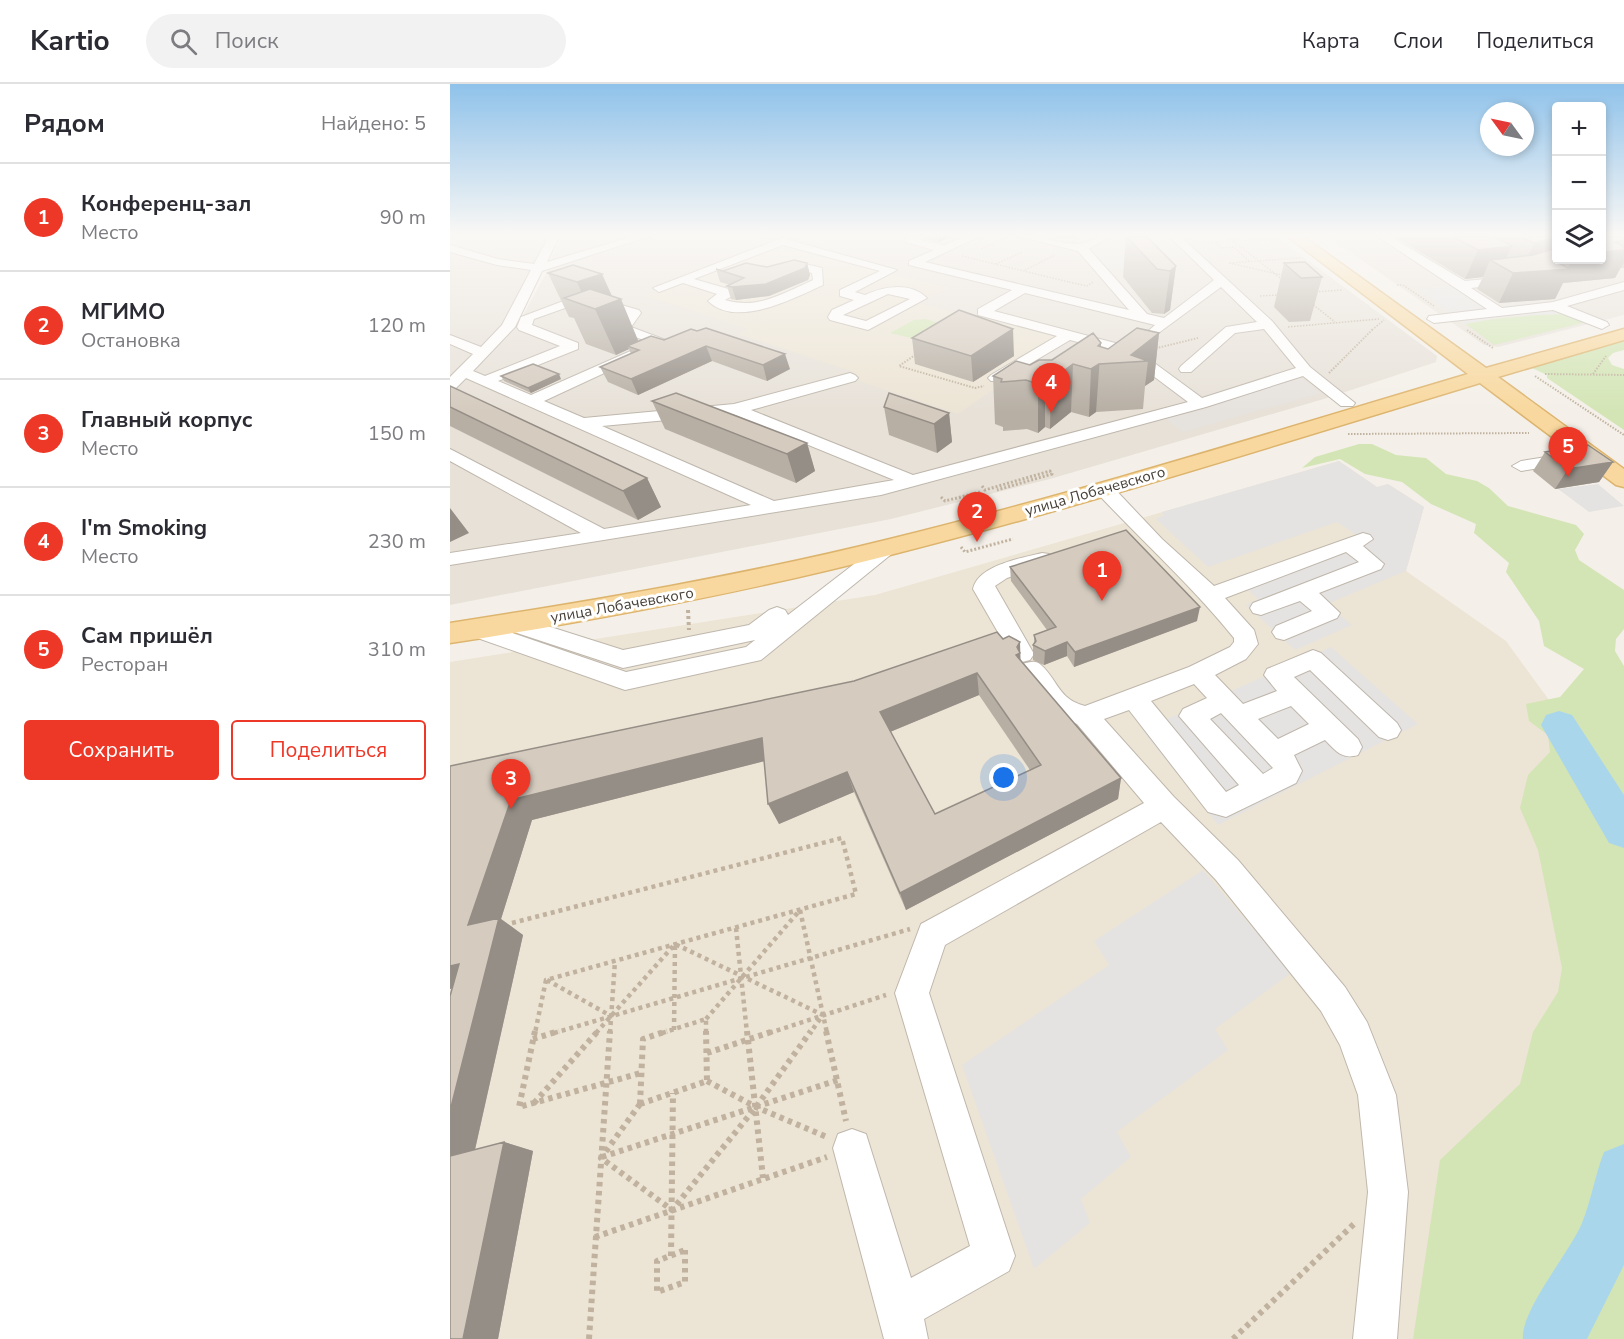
<!DOCTYPE html>
<html lang="ru">
<meta charset="utf-8">
<style>
:root{--surface:#fff;--page:#f2f2f3;--text:#2b2b33;--muted:#7c7c81;--line:#e1e1e2;--accent:#ed3727}
body{margin:0;font-family:"Nunito Sans",sans-serif;background:var(--page);color:var(--text)}
.controls{position:absolute;right:18px;top:18px;display:grid;overflow:hidden;border-radius:6px;box-shadow:0 3px 9px #0003}
.controls button{width:54px;height:54px;display:grid;place-items:center;padding:0;border:0;border-bottom:2px solid var(--line);background:var(--surface);color:var(--text);font:30px sans-serif}
.compass{position:absolute;left:1030px;top:18px;width:54px;height:54px;border-radius:50%;background:var(--surface);box-shadow:0 3px 9px #0003;rotate:303deg}
.you{position:absolute;left:554px;top:694px;width:21px;height:21px;margin:-15px;border:4px solid #fff;border-radius:50%;background:#1a73e8;box-shadow:0 0 0 9px #1a73e833}
.badge{display:grid;place-items:center;width:39px;height:39px;border-radius:50%;background:var(--accent);color:#fff;font-size:20px;font-weight:700}
.pin{position:absolute;translate:-50% -50px;filter:drop-shadow(0 2px 3px #0008)}
.pin::after{content:'';position:absolute;top:32px;width:21px;height:18px;background:inherit;clip-path:polygon(0 0,100% 0,50% 100%)}
.list{margin:0;padding:0;list-style:none}
h2{display:flex;justify-content:space-between;align-items:center;height:78px;margin:0;padding:0 24px;font-size:26px}
h2 small{font-size:20px;font-weight:400;color:var(--muted)}
.list li{display:grid;grid-template-columns:39px 1fr auto;gap:18px;align-items:center;box-sizing:border-box;height:108px;padding:0 24px;border-top:2px solid var(--line)}
.list b{display:block;font-size:22px;white-space:nowrap}
.list p{margin:0;font-size:20px;white-space:nowrap;color:var(--muted)}
.list em{font-size:20px;font-style:normal;color:var(--muted)}
.actions{display:flex;gap:12px;padding:18px 24px}
.actions a{flex:1;padding:14px 0;border:2px solid var(--accent);border-radius:6px;text-align:center;font-size:21px;color:var(--accent)}
.actions .main{background:var(--accent);color:#fff}
.icon{flex:none;width:33px;height:33px;fill:none;stroke:currentColor;stroke-width:2;stroke-linecap:round;stroke-linejoin:round}
.map{position:relative;flex:none;width:1174px;height:1255px;overflow:hidden}
header{display:flex;align-items:center;gap:36px;box-sizing:border-box;height:84px;padding:0 30px;background:var(--surface);border-bottom:2px solid var(--line)}
header strong{font-size:28px}
nav{display:flex;gap:33px;margin-inline-start:auto;font-size:21px}
.search{width:420px;height:54px;background:var(--page);display:flex;align-items:center;gap:15px;box-sizing:border-box;padding:0 21px;border-radius:33px;color:var(--muted);font-size:22px}
main{display:flex}
aside{flex:1;background:var(--surface)}
.map>svg:first-child{display:block}
</style>
<header>
<strong>Kartio</strong>
<div class="search"><svg class="icon" aria-label="search" viewBox="0 0 24 24"><circle cx="10" cy="10" r="6"/><path d="M15 15l6 6"/></svg>Поиск</div>
<nav><a>Карта</a><a>Слои</a><a>Поделиться</a></nav>
</header>
<main>
<aside>
<h2>Рядом<small>Найдено: 5</small></h2>
<ul class="list">
<li><span class="badge">1</span><div><b>Конференц-зал</b><p>Место</p></div><em>90 m</em></li>
<li><span class="badge">2</span><div><b>МГИМО</b><p>Остановка</p></div><em>120 m</em></li>
<li><span class="badge">3</span><div><b>Главный корпус</b><p>Место</p></div><em>150 m</em></li>
<li><span class="badge">4</span><div><b>I'm Smoking</b><p>Место</p></div><em>230 m</em></li>
<li><span class="badge">5</span><div><b>Сам пришёл</b><p>Ресторан</p></div><em>310 m</em></li>
</ul>
<div class="actions"><a class="main">Сохранить</a><a>Поделиться</a></div>
</aside>
<div class="map">
<svg width="1174" height="1255" viewBox="0 0 1174 1255">
<rect width="100%" height="100%" fill="#f4f0e9"/>
<path fill="#e7e1d8" d="M0,152H100L54,242L0,297Z
M112,152H189L119,174L101,175Z
M201,152H825L987,272L986,278L877,314L600,395L441,435L0,521V308L67,242L98,186Z
M877,152H1106V176H1152L1174,152V231L1048,263L1034,261Z"/>
<path fill="#e6e2de" d="M848,292L871,309L733,348L713,333Z"/>
<path fill="#ece4d4" d="M327,162L498,204L469,219L510,230L516,227L618,254L508,330L397,293L404,288L288,250L298,245L196,212Z
M889,377L927,403L938,400L974,423L956,487L1056,557L1174,719V1255H0V578L425,511Z"/>
<path fill="#d3e5b5" d="M1106,229L1118,230L1136,238L1044,261L1013,238Z
M475,235L492,240L466,255L440,249L464,236Z
M1174,254V266L1163,269L1158,274L1162,281L1174,285V346L1097,294V291L1082,284Z
M909,360H922L946,371L976,374L996,390L1027,397L1039,404L1058,422L1126,441L1134,450L1125,466L1129,476L1174,506V545L1166,555L1165,567L1174,582V1255H963L990,1076L1070,1000L1083,948L1108,908L1112,884L1088,766L1070,724L1078,691L1100,668L1098,651L1079,637L1076,620L1110,613L1134,585L1094,562L1089,537L1056,488L1059,479L1024,449L1026,440L981,420L952,398L915,390L890,375L852,384L865,373Z"/>
<path fill="#e5e3e1" d="M663,163L682,183L651,185L633,166Z
M1007,201L1044,222L1098,218L1115,230L1059,232L1015,240L968,205Z
M889,377L927,403L938,400L974,423L956,487L877,520L902,541L845,566L796,521L808,515L797,505L917,458L887,438L758,483L706,435L714,431L712,428Z
M1148,400L1174,422L1139,428L1108,405Z
M881,563L968,640L768,741L692,646Z
M753,786L841,889L765,945L778,966L667,1048L681,1073L631,1115L640,1139L584,1185L512,981L659,881L644,857Z"/>
<g fill="none" stroke-linecap="round" stroke-linejoin="round">
<path fill="#aad6ec" fill-rule="evenodd" d="M1109,627L1122,631L1174,711V764L1159,759L1091,641L1096,631Z
M1174,1060V1181L1137,1255H1073C1070,1227 1120,1168 1132,1139C1141,1117 1145,1091 1154,1068Z"/>
<g stroke="#bfb7ac" stroke-width="2">
<path id="minor" d="M99,152H109L97,178L184,152H200L92,187L65,243L23,287L35,292L110,262L69,246L67,243L71,233L132,210L189,226L191,229L181,243L221,258L94,317L134,334L284,320L400,289L405,291L408,294L405,297L301,326L463,391L738,318L674,270L620,256L551,297H541L538,294L541,291L607,252L528,231V225L562,206L459,181V177L484,166L455,158V154L475,152L470,156L494,161L516,152H530L475,178L679,226L628,167L567,152C588,151 608,160 629,160C637,160 646,152 660,152L639,165L697,230L714,234L764,196L719,152H730L822,237L860,283L905,319L903,322H891L853,292L756,323L431,411L0,481V469L131,449L0,377V365L154,445L301,421L16,294L5,305L0,307V293L23,270L0,260V251L31,263L52,241L81,186L47,181L0,168V161L48,175L84,180ZM771,203L807,238L776,243L731,282L729,285L731,288H741L785,249L814,245L846,284L752,314L684,264L544,227L575,209L705,241L696,249L703,253ZM132,218L176,231L166,245L168,248L201,258L81,311L48,297L128,265V259L82,241L84,235ZM283,330L444,396L324,417L152,342Z
M927,152H939L1015,197L1068,192L1070,195L1064,199L1021,204L1052,224L1103,218L1174,198V206L1117,222L1157,238L1159,241L1152,245L1103,226L984,239L977,235L979,232L1037,225Z
M332,154L447,186L405,208L415,211C435,202 460,198 477,214L418,246L380,236L378,233L382,226L404,216L390,212V206L430,187L333,161L244,195L282,206V212L275,216C307,226 334,209 363,196L362,189L344,185L321,191V185L343,177L372,184L373,201C344,214 287,245 258,217L267,210L233,199L209,208L203,204ZM438,210L460,215L416,237L393,231Z
M1121,369L1127,370L1130,374L1127,378L1071,387L1062,382L1071,377Z
M654,399L661,401L712,455L764,502L913,449L920,451L923,455L913,462L934,480L931,485L869,509L890,529L887,534L834,556L826,554L822,548L826,542L862,527L850,517L811,531L803,529L800,524L803,519L909,478L896,468L775,514L804,546L808,560L796,575L765,591L793,620L827,607L814,591L817,585L863,566L871,569L947,639L951,646L947,653L938,656L929,653L860,586L844,593L908,655L912,663L908,671C892,676 886,667 875,656L844,671L852,687L846,699L776,733L758,728L679,626L654,635L724,713L788,776L895,903L917,938L946,1011L958,1108L947,1255H903L918,1108L908,1011L890,961L871,927L766,796L711,738L495,861L479,909L565,1172L559,1187L474,1235L478,1255H434L383,1064L388,1050L402,1045L416,1050L461,1194L520,1162L445,909L471,840L694,719L627,640L608,633L594,623L570,586L573,580C580,578 586,576 591,581C608,596 608,615 635,622L739,583L780,563L784,558V554C742,502 693,458 647,409L645,405ZM744,600L757,614L733,625L729,632L789,701L776,708L701,617ZM841,622L859,640L828,655L808,635ZM771,629L823,684L813,690L760,635Z
M437,458L444,460L447,464L444,468L311,576L175,606L19,551L16,545L19,539L27,537L176,588L296,563L305,556L173,584L58,546L55,540L58,534L66,532L173,566L299,541L319,526L327,523L335,526L338,531L430,460Z
M592,469L599,470L602,475L599,480L557,494L545,502L584,570L580,576L572,578L564,576L523,505C528,481 572,474 592,469Z"/>
</g>
<g stroke="#ddb46e" stroke-width="3">
<path id="major" d="M837,152H853L1036,284L1174,245V256L1048,293L1174,385V403L1166,401L1030,299C834,358 639,421 440,471C295,508 148,536 0,559V539C148,516 295,491 440,455C635,407 826,347 1018,290Z"/>
</g>
<path stroke="#c0b29e" stroke-width="1.5" stroke-dasharray="1.5 1.5" stroke-linecap="butt" d="M777,152L834,197
M752,159L830,155
M766,159L771,164L784,163L799,177
M531,165L559,152
M512,172L619,198
M779,179L836,192
M780,179L850,174
M546,180L572,168
M575,186L605,171
M619,198L637,202L643,198
M947,201H953L984,222
M863,208L892,206
M810,212L829,211
M861,219L885,238
M838,243L929,235
M922,246L934,236"/>
<path stroke="#c0b29e" stroke-width="2" stroke-dasharray="1.5 1.5" stroke-linecap="butt" d="M1017,246L1043,264
M703,265L748,254
M468,269L449,282L525,304L534,302
M879,289L923,245
M1095,290L1174,291
M1143,290L1156,272
M1085,292L1174,351
M898,350L1079,349"/>
<path stroke="#c0b29e" stroke-width="3" stroke-dasharray="2 2" stroke-linecap="butt" d="M532,402L535,406L600,387L602,390L547,406
M491,413L495,417L530,408
M511,463L515,468L563,455"/>
<path stroke="#c0b29e" stroke-width="4" stroke-dasharray="3 3" stroke-linecap="butt" d="M238,526L239,546"/>
<path stroke="#c0b29e" stroke-width="4.5" stroke-dasharray="4 4" stroke-linecap="butt" d="M62,839L392,754L406,810L96,896L85,949
M286,844L297,949
M97,896L161,932
M256,935L350,826L377,949
M224,946L225,861
M104,949L460,845
M146,949L225,860L373,931L360,949
M160,949L165,877
M212,949L256,935V949
M319,949L436,911"/>
<path stroke="#c0b29e" stroke-width="6" stroke-dasharray="4.5 4.5" stroke-linecap="butt" d="M85,947L69,1023L191,989
M297,947L313,1094
M376,947L396,1037
M83,955L109,947
M257,969L324,947
M257,997L306,1023L379,1054
M84,1019L148,947
M190,1020L151,1074L222,1126L306,1023L361,947
M190,1020L193,955L217,947
M190,1020L257,997L256,947
M152,1073L388,996
M145,1153L377,1073
M235,1166V1198L207,1208V1177Z
M221,1172L223,1009
M139,1255L160,947
M783,1255L905,1139"/>
<use href="#minor" fill="#fff" fill-rule="evenodd"/>
<use href="#major" fill="#f8d89e" fill-rule="evenodd"/>
</g>
<path fill="#b7afa4" fill-rule="evenodd" d="M475,152H502L489,158L475,155Z
M676,152L726,182L720,226L714,230L702,229L673,193Z
M943,152H1107V176L1152,152H1174V184H1170L1165,194L1113,199L1105,215L1049,219L1027,205L1033,193L1015,195Z
M357,179L360,191L358,196L319,212L286,216L281,215L277,202L280,201L270,198L266,185L273,187Z
M834,179L872,193L860,237L839,238L824,223Z
M98,189L152,190L162,212L188,257L214,256L241,245L340,285L317,297L262,277L188,311L158,298L150,283L181,270L179,265L166,271L136,260L124,234L119,233Z
M709,249L704,296L695,302L693,325L646,328L639,333L621,328L600,345L595,343L588,349L577,345L553,347V343L545,340L543,292L580,281L602,276L651,259V263L658,265Z
M462,254L564,272L523,298L465,280Z
M51,292L111,295L81,309L54,297Z
M0,302L197,394L211,423L188,436L0,342Z
M202,317L357,359L365,387L346,399L215,345Z
M434,323L499,329L502,358L487,369L439,351Z
M1095,368L1163,378L1149,398L1105,405L1083,387Z
M560,483L747,537L624,583L617,572L594,581L583,576V561L584,560V551L597,546L561,497Z
M553,555L570,558V576L671,694L668,715L456,826L404,708L329,740L314,677L82,736L51,835L73,851L25,1066L54,1058L83,1067L48,1255H0L2,904L0,905V682L404,597ZM529,611L580,686L485,730L440,648Z"/>
<path fill="#958e86" d="M488,152H502L489,158Z
M605,152H625V153L605,154Z
M1107,153V176H1152V168L1174,166V178L1165,194L1113,199L1105,215L1049,219L1063,189L1117,185L1122,176L1105,177L1070,188L1084,159Z
M1062,162L1052,183L1040,176L1033,193L1015,195L1028,166Z
M357,179L360,191L358,196L319,212L286,216L282,203Z
M726,182L720,226L714,230L720,187Z
M152,190L164,217L171,215L190,261L177,262L179,265L166,271L145,225L138,223L127,198Z
M563,245L564,272L523,298L521,272Z
M709,249L704,296L695,302L698,277L681,271Z
M651,259L646,328L639,333L641,285L648,262Z
M256,262L262,277L188,311L181,295Z
M335,270L340,285L317,297L313,281Z
M623,280L621,328L600,345L601,296Z
M109,290L111,295L81,309L78,304Z
M595,295V343L588,349V300Z
M499,329L502,358L487,369L484,340Z
M357,359L365,387L346,399L337,370Z
M1163,378L1149,398L1105,405L1118,385Z
M197,394L211,423L188,436L173,407Z
M0,424L19,449L0,458Z
M750,523L747,537L624,583L625,568Z
M570,558L571,591L566,571L567,563Z
M617,558V572L594,581L595,567Z
M527,589L529,611L435,650L430,628Z
M312,654L323,675L82,736L51,835L73,851L21,1083L0,1078V1027L33,896L0,905V882L18,841L61,716Z
M397,688L404,708L329,740L318,720Z
M671,694L668,715L456,826L450,809Z
M54,1058L83,1067L48,1255H13Z"/>
<path fill="#d5cbbf" stroke="#958e86" stroke-width="1.5" fill-rule="evenodd" d="M676,152H696L726,182L720,187L707,185Z
M1002,152H1043L1062,162L1028,166Z
M1069,152H1107V153L1084,159Z
M1152,152H1174V157L1164,158L1174,162V166L1152,168Z
M1107,164V176H1122L1105,177L1120,185L1063,189L1040,176L1083,171Z
M344,176L357,179L355,184L316,200L282,203L277,202L294,194L266,185L273,187L296,179L317,183Z
M855,178L872,193L851,194L834,179Z
M123,181L152,190L127,198L98,189Z
M140,205L171,215L145,225L114,214Z
M509,226L563,245L521,272L462,254Z
M256,244L335,270L313,281L256,262L181,295L150,283L189,266L177,262L201,252L214,256L241,245L247,247Z
M687,244L709,249L681,271L698,277L649,280L641,285L623,280L601,296L595,295L588,300L576,296L551,298L552,295L543,292L566,277L580,281L589,276H602L643,249L651,259L648,262L658,265Z
M83,280L109,290L78,304L51,292Z
M0,302L197,394L173,407L0,323Z
M226,309L357,359L337,370L202,317Z
M439,309L499,329L484,340L434,323Z
M1138,361L1163,378L1118,385L1095,368Z
M676,446L750,523L625,568L617,558L595,567L583,561L586,557L584,551L606,543L560,483Z
M547,548L553,555L559,552L570,558L567,563L570,569L566,571L671,694L450,809L397,688L318,720L312,654L61,716L18,841L49,834L0,1027V912L9,880L0,882V682L404,597ZM527,589L591,681L485,730L430,628Z
M54,1058L13,1255H0V1072Z"/>
<linearGradient id="sky" x2="0" y2="1"><stop stop-color="#8fc2ea"/><stop offset="0.46" stop-color="#faf8f5"/><stop offset="1" stop-color="#faf8f5" stop-opacity="0"/></linearGradient>
<rect width="1174" height="328" fill="url(#sky)"/>
<g text-anchor="middle" dominant-baseline="central" stroke-width="6" stroke-linejoin="round" paint-order="stroke">
<g font-size="15" fill="#474038" stroke="#fff">
<text transform="translate(645 407) rotate(-16)">улица Лобачевского</text>
<text transform="translate(172 521) rotate(-10)">улица Лобачевского</text>
</g>
</g>
</svg>
<div class="controls">
<button>+</button>
<button>−</button>
<button><svg class="icon" aria-label="layers" viewBox="0 0 24 24"><path d="M12 4l9 5-9 5-9-5zM3 14l9 5 9-5"/></svg></button>
</div>
<svg class="compass" viewBox="-18 -18 36 36"><path d="M0-13l5 13h-10z" fill="#e53935"/><path d="M0 13l5-13h-10z" fill="#7c7c81"/></svg>
<div class="you"></div>
<div class="pin badge" style="left:652px;top:517px">1</div>
<div class="pin badge" style="left:527px;top:458px">2</div>
<div class="pin badge" style="left:61px;top:725px">3</div>
<div class="pin badge" style="left:601px;top:329px">4</div>
<div class="pin badge" style="left:1118px;top:393px">5</div>
</div>
</main>
